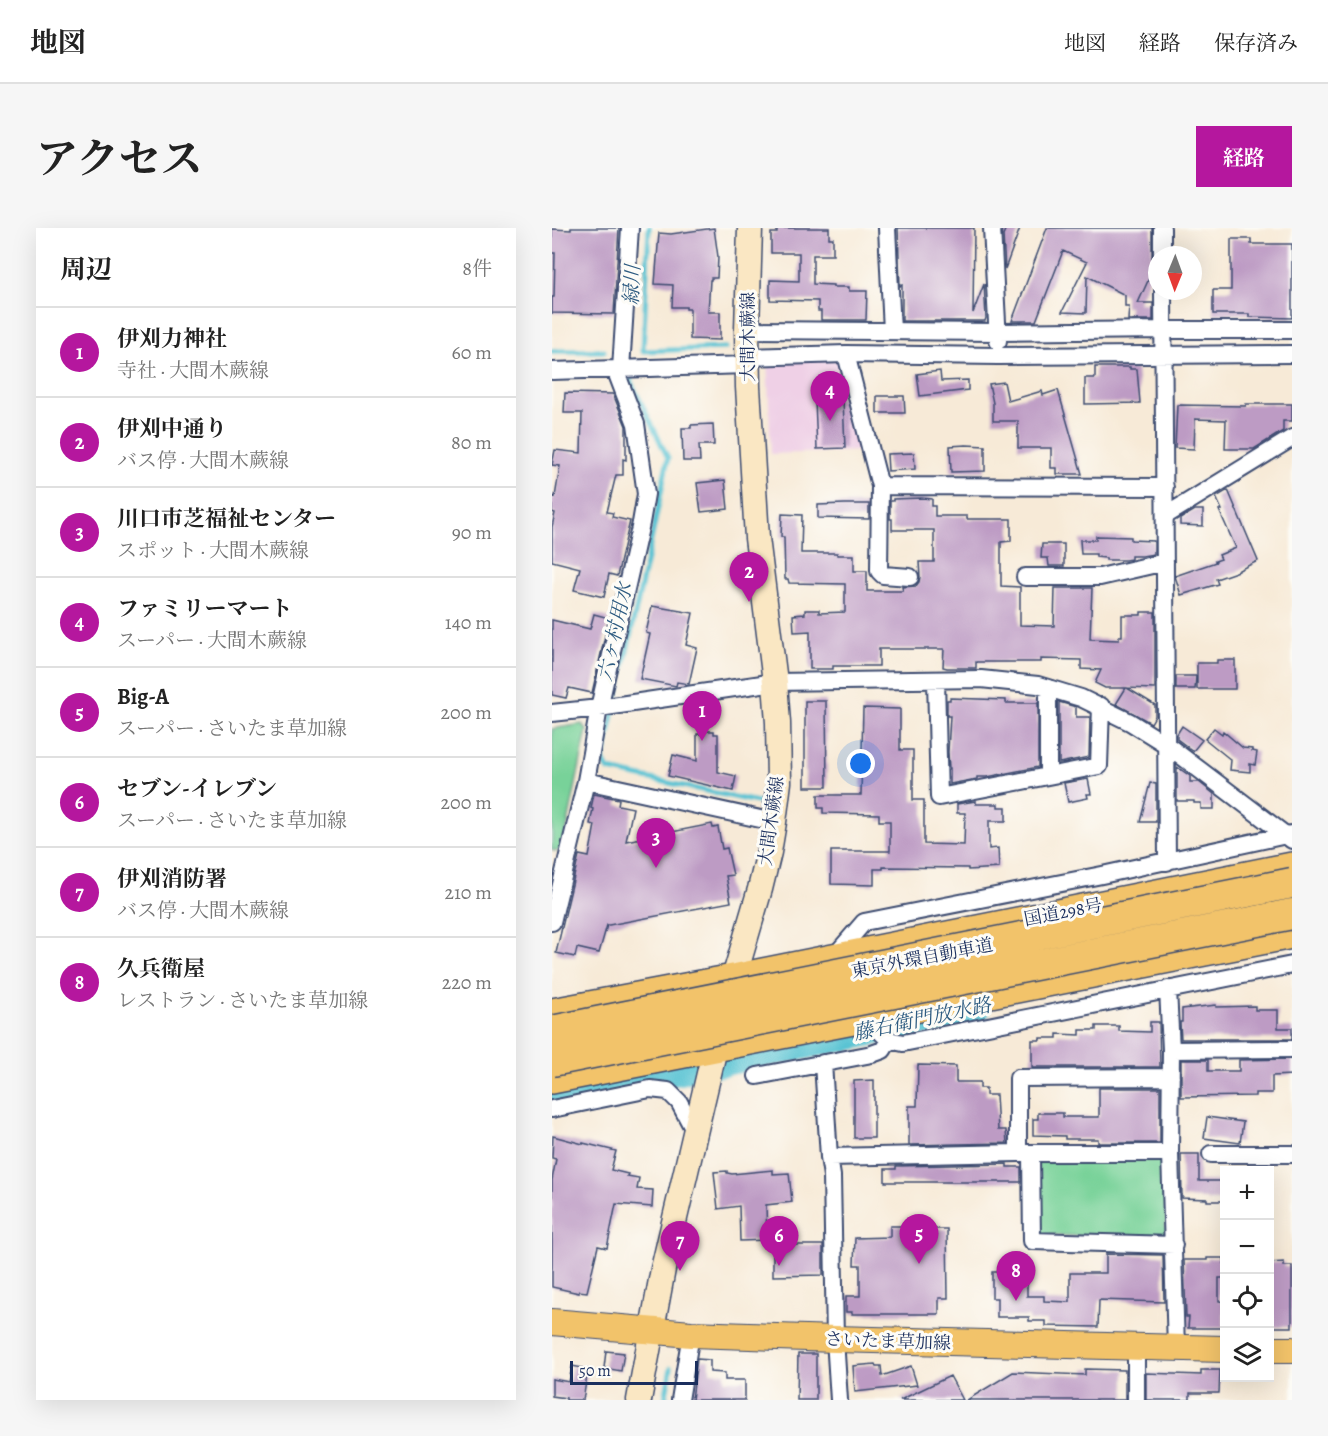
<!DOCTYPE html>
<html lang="ja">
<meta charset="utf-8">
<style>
:root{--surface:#fff;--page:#f6f6f6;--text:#222;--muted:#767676;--line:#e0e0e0;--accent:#b5179e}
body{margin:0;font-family:Alegreya,"Noto Serif JP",serif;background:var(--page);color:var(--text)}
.controls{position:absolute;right:18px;bottom:18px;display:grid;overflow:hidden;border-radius:0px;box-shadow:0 6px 24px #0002}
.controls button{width:54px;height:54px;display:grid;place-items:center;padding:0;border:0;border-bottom:2px solid var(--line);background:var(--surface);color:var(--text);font:30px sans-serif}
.compass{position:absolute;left:596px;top:18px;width:54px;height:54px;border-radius:50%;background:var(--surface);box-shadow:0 6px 24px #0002;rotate:181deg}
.scale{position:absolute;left:18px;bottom:15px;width:128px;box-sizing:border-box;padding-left:6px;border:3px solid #1b2f5e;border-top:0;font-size:16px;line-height:21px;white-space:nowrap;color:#1b2f5e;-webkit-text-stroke:4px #fdfcf7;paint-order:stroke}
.you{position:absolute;left:309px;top:536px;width:21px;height:21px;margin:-15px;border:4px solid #fff;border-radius:50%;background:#1a73e8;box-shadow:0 0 0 9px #1a73e833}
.badge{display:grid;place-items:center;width:39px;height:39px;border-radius:50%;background:var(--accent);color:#fff;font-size:20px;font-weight:700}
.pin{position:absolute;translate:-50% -50px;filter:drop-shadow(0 2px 3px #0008)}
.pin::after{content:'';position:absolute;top:32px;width:21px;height:18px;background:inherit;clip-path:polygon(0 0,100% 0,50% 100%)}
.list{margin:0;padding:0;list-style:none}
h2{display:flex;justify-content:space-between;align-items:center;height:78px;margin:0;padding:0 24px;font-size:26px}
h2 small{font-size:20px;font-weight:400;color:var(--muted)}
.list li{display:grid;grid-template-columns:39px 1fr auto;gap:18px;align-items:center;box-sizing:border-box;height:90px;padding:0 24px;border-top:2px solid var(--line)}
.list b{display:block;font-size:22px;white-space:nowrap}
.list p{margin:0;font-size:20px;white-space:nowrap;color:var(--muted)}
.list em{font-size:20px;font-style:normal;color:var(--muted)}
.icon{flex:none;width:33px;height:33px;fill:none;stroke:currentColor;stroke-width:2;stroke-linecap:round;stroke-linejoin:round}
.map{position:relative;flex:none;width:740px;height:1172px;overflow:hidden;border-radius:0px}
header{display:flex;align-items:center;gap:36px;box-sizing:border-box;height:84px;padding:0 30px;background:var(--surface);border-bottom:2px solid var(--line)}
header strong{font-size:28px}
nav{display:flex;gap:33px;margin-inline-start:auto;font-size:21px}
.intro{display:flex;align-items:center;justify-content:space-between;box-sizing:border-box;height:144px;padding:0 36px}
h1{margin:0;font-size:42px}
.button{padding:15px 27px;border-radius:0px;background:var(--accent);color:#fff;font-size:21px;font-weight:700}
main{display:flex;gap:36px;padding:0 36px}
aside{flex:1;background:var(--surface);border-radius:0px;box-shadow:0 6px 24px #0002}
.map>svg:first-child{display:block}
</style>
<header>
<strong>地図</strong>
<nav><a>地図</a><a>経路</a><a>保存済み</a></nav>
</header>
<div class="intro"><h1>アクセス</h1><a class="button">経路</a></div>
<main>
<aside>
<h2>周辺<small>8件</small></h2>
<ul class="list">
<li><span class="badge">1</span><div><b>伊刈力神社</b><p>寺社 · 大間木蕨線</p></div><em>60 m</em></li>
<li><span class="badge">2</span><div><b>伊刈中通り</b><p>バス停 · 大間木蕨線</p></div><em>80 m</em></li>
<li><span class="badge">3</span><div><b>川口市芝福祉センター</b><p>スポット · 大間木蕨線</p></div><em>90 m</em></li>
<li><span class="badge">4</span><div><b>ファミリーマート</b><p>スーパー · 大間木蕨線</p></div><em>140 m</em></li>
<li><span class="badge">5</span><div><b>Big-A</b><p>スーパー · さいたま草加線</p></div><em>200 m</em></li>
<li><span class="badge">6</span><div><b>セブン-イレブン</b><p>スーパー · さいたま草加線</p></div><em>200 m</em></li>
<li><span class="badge">7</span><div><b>伊刈消防署</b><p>バス停 · 大間木蕨線</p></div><em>210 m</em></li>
<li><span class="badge">8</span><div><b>久兵衛屋</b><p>レストラン · さいたま草加線</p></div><em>220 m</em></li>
</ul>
</aside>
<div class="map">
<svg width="740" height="1172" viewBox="0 0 740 1172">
<rect width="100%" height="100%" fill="#fdfcf7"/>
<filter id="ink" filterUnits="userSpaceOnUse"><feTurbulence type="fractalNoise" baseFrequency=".0167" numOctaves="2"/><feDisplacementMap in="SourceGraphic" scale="12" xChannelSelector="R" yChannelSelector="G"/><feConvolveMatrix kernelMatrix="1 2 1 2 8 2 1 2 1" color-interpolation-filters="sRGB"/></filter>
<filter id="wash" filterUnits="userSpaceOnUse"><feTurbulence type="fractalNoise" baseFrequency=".008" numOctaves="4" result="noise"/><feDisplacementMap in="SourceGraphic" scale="24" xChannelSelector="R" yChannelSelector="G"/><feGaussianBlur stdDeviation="1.35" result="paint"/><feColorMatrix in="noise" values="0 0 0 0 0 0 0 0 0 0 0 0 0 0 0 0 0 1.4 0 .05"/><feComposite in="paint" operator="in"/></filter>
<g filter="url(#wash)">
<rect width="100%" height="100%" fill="#f7ead7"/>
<path fill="#efd0e6" d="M290,130L310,223L219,226L215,131Z"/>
<path fill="#78d299" stroke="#4a807c" stroke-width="1.5" d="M30,496L35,502L11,620L4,623L0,622V501Z
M608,932L613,935L614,1005L612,1010L490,1007L486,1004L485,936L489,933Z"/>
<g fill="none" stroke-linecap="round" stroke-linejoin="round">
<path stroke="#58c3d3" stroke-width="5" d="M97,0L91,123L173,120
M0,123H52
M78,142L79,154L116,230L103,294L51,533L57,542L205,574
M113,1172L119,1140"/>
<path stroke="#58c3d3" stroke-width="30" d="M0,866L133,841L423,782"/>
</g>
<g id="blocks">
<path fill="#bd9bc4" d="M19,0H67L62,86L0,85V69H2L3,25H0V1L19,2Z
M162,0L166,29L165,50H159V52H158L156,84H168V112L138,111V81H134V79H120L121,57L103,56L107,5L119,6Z
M225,0H277V10H281V27H261V56L281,57V59H297V63H315L314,92H269V83H266V73L218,72V52L247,53V25H219V5H225Z
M346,0H422L421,85L432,56L434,90L433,93H350V57L348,58Z
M454,0H468L453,41L451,7Z
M495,0H600V34L604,35L586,75H601V92H576L577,78H573V67L535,48L534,85L510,84L535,34L511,23L484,93H460Z
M679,11H699V16H740V90L697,89V86H661V62H679Z
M543,139H578V141H585L588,175L533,176V150H543Z
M388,143L389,153L416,152V162L368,168L365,146Z
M452,154L456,173L490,163L491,167L506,162L530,246H505V240H499V220H466V193H441V175L437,156Z
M13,165L61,166L74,198V232L71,231V247H64L55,284L61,285L60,289L78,293L65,348L57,346L52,369L22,362L28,340L0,333V299L3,285L0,284V268L3,269L8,238L0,237L3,222L29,225L30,185H12Z
M325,168H352L353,185H325Z
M291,171L293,220L265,221L263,172Z
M694,176H740V193H731V203L702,221H673L674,192L643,191L642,221L623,220L625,177L694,178Z
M161,196L162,217H147L148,233H131L130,200H139V197Z
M414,217L433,218V243L399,244L398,218Z
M362,225L363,241L336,243L335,226Z
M173,252L176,281L149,284L145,255Z
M676,262L706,333L687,342V343L664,351L666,356L629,367L623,348L664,334L663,333L669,331L667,327L684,320L667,282H670L664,269Z
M370,270L380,271V278H383V288H415V291H459V313L449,314V358L468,359V397L502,398L503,360H540L538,411L567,412V408H570V387H589V384H603V461L575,460L603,477V488L599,495L564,476L574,460H553L543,455L549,442L529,441V432L489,431V434H424V440H395L391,439L392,421H327V438H281V441H258V403L242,404L241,387L253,386V382H267V385L293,384V356L237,355L236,351H233L232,309H229L230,286L250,287L249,325H285V327H302V343H315V363H351L350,359L364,358L367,354L368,349L367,334H382V302H340V291H338V273H341V271Z
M293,276H317V291L266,290V277Z
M643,282H651V298L628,297V291Z
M544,308L579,309V312L602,313V326L590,328H579V331L573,332H554V330L544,329V326H529L528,312H544Z
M490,316H512V338H497L496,330H489Z
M100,378L141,385L134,417L145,420L137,456L125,454L124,458L88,451L98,406L94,405Z
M42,386L57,390L40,465L17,460L14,470L0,467V392L38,401Z
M665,432H683V461H645V435H665Z
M624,448H644L643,461H624Z
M398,470L454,472V475H486V539L435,549H425V551L398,556V540H397L396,524L398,488H395V472H398Z
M253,473H274L275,559H253Z
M507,474L524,479V489H538L537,529L507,535Z
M311,480L348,481V522H361V572H372V616L412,617L413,585H405V576L424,573V576H446V579H454V593H437V621L446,620L447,640L416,642V640L331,639V641H322V657L279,656V623H338V593H327V586L271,585V580H266V567H309Z
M630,498L650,512L641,523L625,511V506Z
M662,500L670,506L671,503L691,520L700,521V523L705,524L703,537L698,536V544L678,542L679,532L653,511Z
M149,503H162V506H166V544L184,548L181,563L116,548L121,527L145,533V506H149Z
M625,539L638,548V554H647L662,566V581H649V575H642V573H625Z
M536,551L539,566H535L536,570L516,574L512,555Z
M598,555L604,556V594H588Z
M42,566L67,571L66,577L81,580L74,613L160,596L161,600L166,599L170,621L175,620L181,647L174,648L179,674L57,697H55L47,725L25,720L23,729L4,725L27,627L37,629L43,597L38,596L41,581L39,580Z
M664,777V779L703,778V782H726V800H740V811H629L628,794H630V781Z
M598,794H607L608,839H480V812H488V810H505V806L528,807V802H544V798H567V803L598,804Z
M740,831V847L720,848V865H703V868L629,869V832H656V843H687V832Z
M366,837L404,838V854H428V860H434V867H444L446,902H454L455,915L357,917V878H365Z
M322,852V910H302V853Z
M547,860H608V915H546V911H513V908L481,907V891H486V885H511V889H547Z
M655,889L691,894L688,915L652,910Z
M1,908L31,916V915L64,923L59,942L76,946L75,948L87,950L85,961L101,962L100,979L64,976L55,1020L46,1018L35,1064L27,1063V1065L0,1059V952L4,931L0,930Z
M629,926H647V953H670V957H672V973H655V971L630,970Z
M455,936V939H469V954H333V941H344V938Z
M221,942V946L237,945L240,974L214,977L215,1012L188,1013L187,978L166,981L162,944L175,943V945L180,946Z
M338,998H352L353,1001H395L396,1070H387V1086H300V1084H294V1068H308V1037H302L303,1010L338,1009Z
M221,1017H271V1047L221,1048Z
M554,1026L611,1027L612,1074L547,1072L546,1099L494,1098V1093H477V1089H445V1070H440V1044H472V1054H475V1068H492V1073L518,1074V1045H554Z
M655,1030H672V1050H667V1073L672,1074V1100H636L637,1089H634L632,1032H655Z
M732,1034V1038H740V1099H717V1035Z
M54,1123L72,1125L69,1143L52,1140Z
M246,1126H264V1172H245Z
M145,1131L158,1132V1144L173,1145V1152H193V1172H140Z
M323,1136L324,1138H329L330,1148L359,1138L365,1157L303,1164L301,1138Z
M20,1138L36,1141L31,1172H14V1170L0,1168V1151L17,1154Z
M533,1141L573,1142V1172H415L461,1144L533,1147Z
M649,1142H668L667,1165H638V1172H594V1145L649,1147Z
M398,1148L411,1172H348Z"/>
</g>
</g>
<g filter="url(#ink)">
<use href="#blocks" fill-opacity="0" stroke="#3c4b70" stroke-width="1.5"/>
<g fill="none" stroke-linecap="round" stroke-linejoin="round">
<g stroke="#3c4b70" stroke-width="20">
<path id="minor" d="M335,0L340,103
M440,0L446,113
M610,0V27
M611,63L615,634
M195,102L446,104L611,102H740
M294,126L328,258L327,343L331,347L358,349
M195,129L294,126L446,128L740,126
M69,141L78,0
M0,143L195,137
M328,258L613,259
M613,288L740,210
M473,349H548L613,334
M384,452L387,569L496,548V460
M0,485L47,480L223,454L429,451L486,457L529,470L578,494L615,517L740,612
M496,548L547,538L549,478
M34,553L222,594
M0,694L34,553L47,480L89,295L94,266L84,196L63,141
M281,730L312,694L550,647L739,606
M616,761L619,822L618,925L624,1120
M316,791L337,812L351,815L740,737
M619,822L740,821
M271,835L277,929L280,948L283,1111L287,1172
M205,848L320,826L331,822L337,812
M0,881L98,861L116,863L127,874L143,904
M469,925H618
M479,926L480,1013L622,1017
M659,926H740
M277,929L466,925V850L619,849
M584,1119V1172
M128,1172L139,1106"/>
</g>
<g stroke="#3c4b70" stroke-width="27">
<path id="secondary" d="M177,767L208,661L217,624L222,594L227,554L226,495L223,454L205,310L196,159L195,102L198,0
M87,1172L111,1041L167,803"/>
</g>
<g stroke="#3c4b70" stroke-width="28">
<path id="primary" d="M0,1094L139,1106L283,1111L672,1121
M718,1122H740"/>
</g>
<g stroke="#3c4b70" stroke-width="30">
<path id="trunk" d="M0,784L181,750L740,638
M0,852L740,707"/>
</g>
<use href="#minor" stroke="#fff" stroke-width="16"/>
<use href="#secondary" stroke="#fae7c3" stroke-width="24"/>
<use href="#primary" stroke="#f2c36a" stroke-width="26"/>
<use href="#trunk" stroke="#f2c36a" stroke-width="27"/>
<g stroke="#3c4b70" stroke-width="33" stroke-linecap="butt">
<path id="motorway-bridge" d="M0,803L740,655
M0,833L740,686"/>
</g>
<use href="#motorway-bridge" stroke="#f2c36a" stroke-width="30"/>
</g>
</g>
<g text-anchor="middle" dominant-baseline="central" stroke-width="6" stroke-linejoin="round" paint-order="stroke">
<g font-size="18" fill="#1b2f5e" stroke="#fdfcf7">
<text transform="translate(196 109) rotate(-90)">大間木蕨線</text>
<text transform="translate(219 593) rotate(-82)">大間木蕨線</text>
<text transform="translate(511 684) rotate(-11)">国道298号</text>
<text transform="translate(370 730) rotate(-11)">東京外環自動車道</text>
<text transform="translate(336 1113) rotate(2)">さいたま草加線</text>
</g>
<g font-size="20" font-style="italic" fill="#2d5b81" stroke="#fdfcf7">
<text transform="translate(80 57) rotate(-87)">緑川</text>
<text transform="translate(63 404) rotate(-78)">六ヶ村用水</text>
<text transform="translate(370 791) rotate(-12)">藤右衛門放水路</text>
</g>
</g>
</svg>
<div class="controls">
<button>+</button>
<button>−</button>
<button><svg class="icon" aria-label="locate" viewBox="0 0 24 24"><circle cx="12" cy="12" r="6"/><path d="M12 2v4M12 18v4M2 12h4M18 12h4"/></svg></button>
<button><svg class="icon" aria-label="layers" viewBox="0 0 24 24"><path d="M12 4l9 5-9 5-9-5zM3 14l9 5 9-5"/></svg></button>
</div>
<svg class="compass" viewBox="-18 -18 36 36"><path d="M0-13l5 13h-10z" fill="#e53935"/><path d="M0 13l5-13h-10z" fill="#767676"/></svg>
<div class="scale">50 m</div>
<div class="you"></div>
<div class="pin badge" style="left:150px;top:513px">1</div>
<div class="pin badge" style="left:197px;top:374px">2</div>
<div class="pin badge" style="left:104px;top:640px">3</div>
<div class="pin badge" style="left:278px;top:193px">4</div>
<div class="pin badge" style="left:367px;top:1036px">5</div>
<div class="pin badge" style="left:227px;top:1038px">6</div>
<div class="pin badge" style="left:128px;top:1043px">7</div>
<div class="pin badge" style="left:464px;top:1073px">8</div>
</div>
</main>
